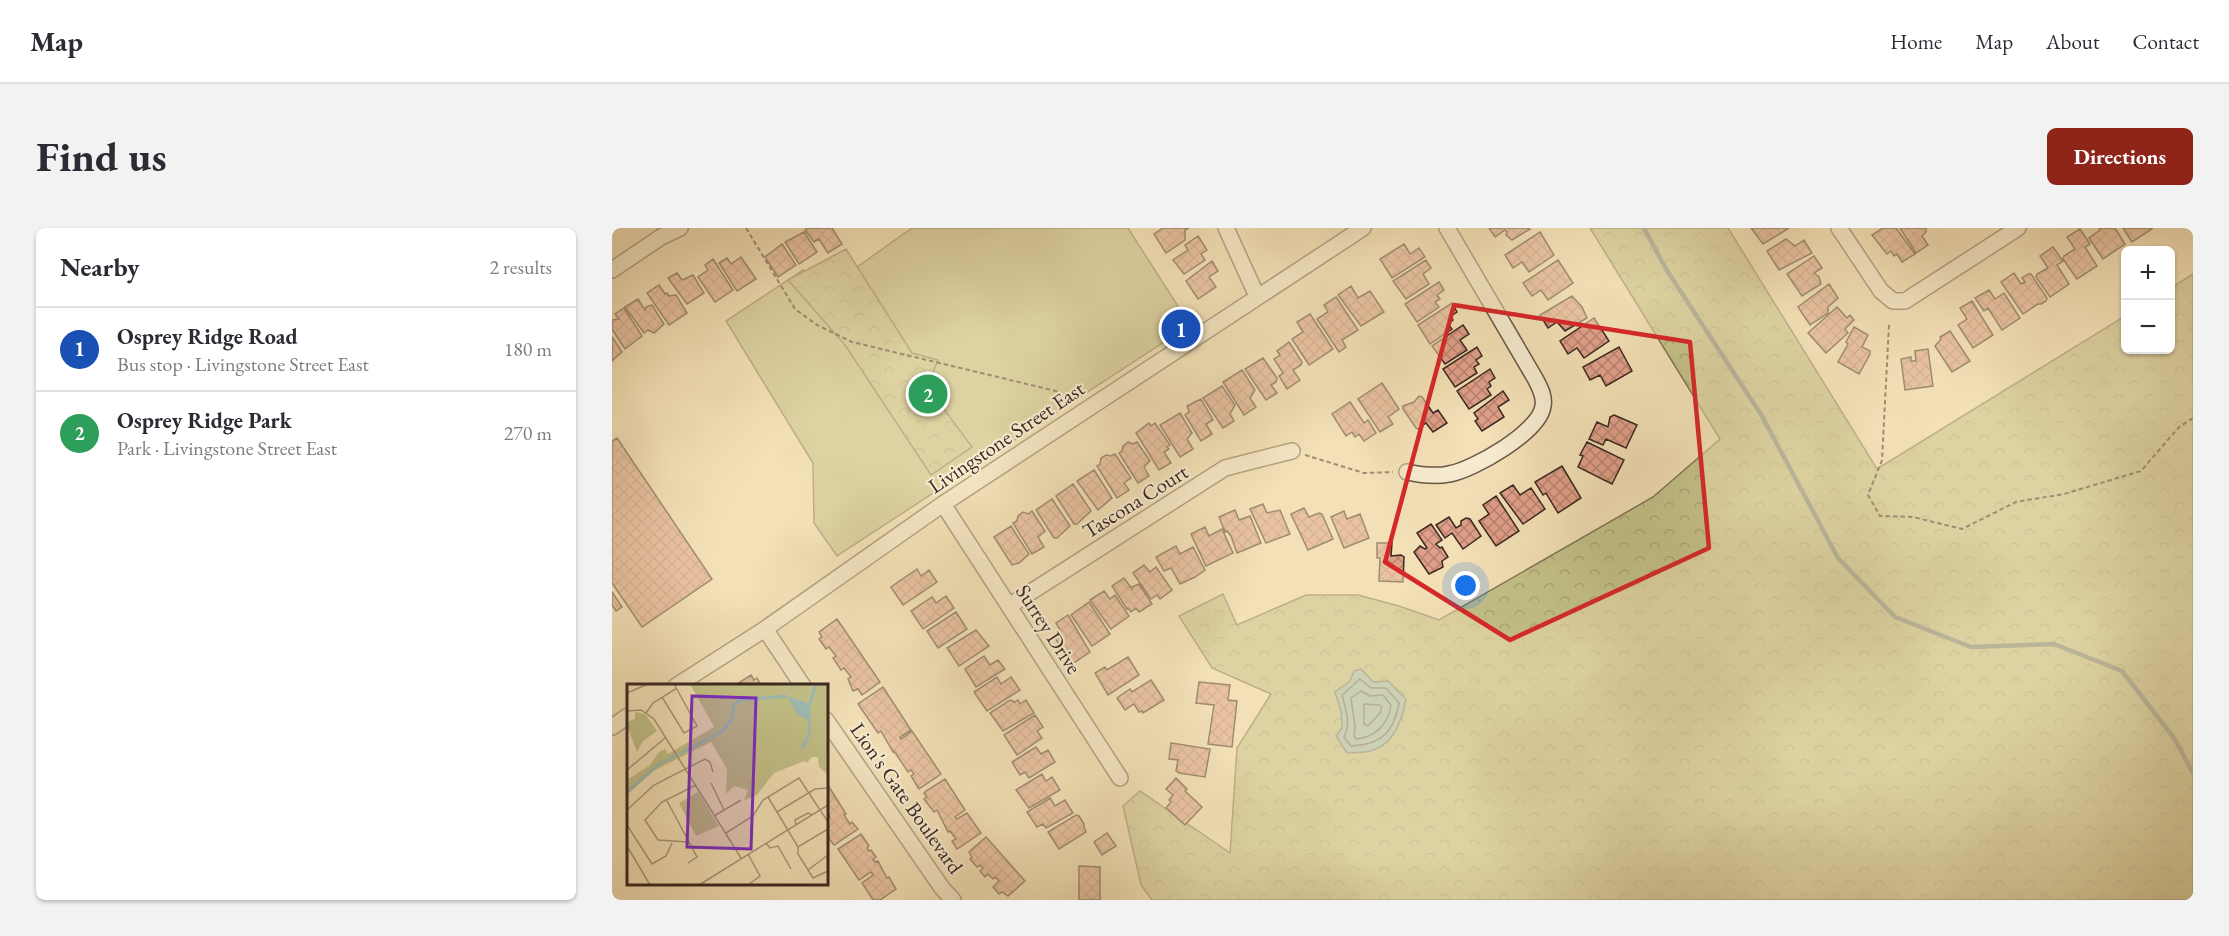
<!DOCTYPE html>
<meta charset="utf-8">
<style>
:root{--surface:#fff;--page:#f2f2f3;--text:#2b2b33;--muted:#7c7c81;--line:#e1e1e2;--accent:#8f2418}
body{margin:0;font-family:"EB Garamond",serif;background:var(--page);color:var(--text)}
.controls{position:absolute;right:18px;top:18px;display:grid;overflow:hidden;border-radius:9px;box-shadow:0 2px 4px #0004}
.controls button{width:54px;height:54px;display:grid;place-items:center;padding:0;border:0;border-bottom:2px solid var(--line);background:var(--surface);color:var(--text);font:30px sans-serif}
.you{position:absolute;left:854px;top:358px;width:21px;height:21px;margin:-15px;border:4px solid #fff;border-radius:50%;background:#1a73e8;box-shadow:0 0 0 9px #1a73e833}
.badge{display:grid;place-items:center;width:39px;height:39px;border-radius:50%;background:var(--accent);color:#fff;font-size:20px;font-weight:700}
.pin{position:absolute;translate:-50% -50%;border:3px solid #fff;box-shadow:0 2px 6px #0006}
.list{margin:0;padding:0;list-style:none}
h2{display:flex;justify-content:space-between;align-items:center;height:78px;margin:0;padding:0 24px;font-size:26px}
h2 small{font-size:20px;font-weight:400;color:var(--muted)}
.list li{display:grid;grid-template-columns:39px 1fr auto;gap:18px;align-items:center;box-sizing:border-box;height:84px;padding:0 24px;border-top:2px solid var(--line)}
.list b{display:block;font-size:22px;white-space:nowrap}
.list p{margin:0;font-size:20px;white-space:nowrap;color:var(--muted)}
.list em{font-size:20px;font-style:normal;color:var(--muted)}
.map{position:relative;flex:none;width:1581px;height:672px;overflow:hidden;border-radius:9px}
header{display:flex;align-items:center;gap:36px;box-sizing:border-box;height:84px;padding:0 30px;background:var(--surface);border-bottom:2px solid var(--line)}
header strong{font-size:28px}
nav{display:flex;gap:33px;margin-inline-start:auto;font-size:21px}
.intro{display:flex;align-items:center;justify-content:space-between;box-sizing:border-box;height:144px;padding:0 36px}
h1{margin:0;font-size:42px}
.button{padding:15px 27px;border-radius:9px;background:var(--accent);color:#fff;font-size:21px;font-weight:700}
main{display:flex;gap:36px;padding:0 36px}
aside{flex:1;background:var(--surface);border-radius:9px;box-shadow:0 2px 4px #0004}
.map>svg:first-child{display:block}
</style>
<header>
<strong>Map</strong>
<nav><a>Home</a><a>Map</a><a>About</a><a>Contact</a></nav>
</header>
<div class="intro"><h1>Find us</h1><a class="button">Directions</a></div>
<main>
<aside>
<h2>Nearby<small>2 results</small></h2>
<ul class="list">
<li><span class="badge" style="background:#1a4fb4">1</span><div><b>Osprey Ridge Road</b><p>Bus stop · Livingstone Street East</p></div><em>180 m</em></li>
<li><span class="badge" style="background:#2e9e5b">2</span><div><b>Osprey Ridge Park</b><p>Park · Livingstone Street East</p></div><em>270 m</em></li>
</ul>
</aside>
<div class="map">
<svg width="1581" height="672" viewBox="0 0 1581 672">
<defs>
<pattern id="forest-crowns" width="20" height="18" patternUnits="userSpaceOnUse" patternTransform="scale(1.5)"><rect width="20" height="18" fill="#c3c088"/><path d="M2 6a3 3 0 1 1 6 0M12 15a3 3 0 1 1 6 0" fill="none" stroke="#a8a575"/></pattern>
<pattern id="building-cross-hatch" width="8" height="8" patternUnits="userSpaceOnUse" patternTransform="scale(1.5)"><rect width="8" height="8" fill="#e09f88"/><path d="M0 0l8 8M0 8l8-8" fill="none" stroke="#b7826f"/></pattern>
</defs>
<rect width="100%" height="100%" fill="#f3e0b6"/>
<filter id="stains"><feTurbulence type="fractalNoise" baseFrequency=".00333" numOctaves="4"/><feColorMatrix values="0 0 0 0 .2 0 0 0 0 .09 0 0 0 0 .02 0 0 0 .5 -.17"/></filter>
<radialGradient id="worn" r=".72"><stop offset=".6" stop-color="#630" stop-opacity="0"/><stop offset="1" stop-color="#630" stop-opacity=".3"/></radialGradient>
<path fill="#c3c088" stroke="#7e7454" stroke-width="1.5" d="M300,0H516L578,97L225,328L202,295L201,235L114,93L191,42L207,66Z"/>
<path fill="url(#forest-crowns)" stroke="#7e7454" stroke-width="1.5" d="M978,0H1116L1265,241L1513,88L1514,122H1558L1559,60L1581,46V672H540L529,657L511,578L528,563L618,625L625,520L659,466L600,440L567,388L611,366L625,397L694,367H746L787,378L827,392L1041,269L1108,211Z
M234,21L300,125L326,132L315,158L360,219L319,247L233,117L176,52Z"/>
<path fill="#9dbcb4" stroke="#758179" stroke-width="1.5" d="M749,441L761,454L776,453L794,471C790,492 782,517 758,523C751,525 742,524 735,525L724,508L730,500L729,483L723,464L738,453L742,443Z"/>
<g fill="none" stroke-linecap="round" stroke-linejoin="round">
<path stroke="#6c726a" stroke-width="1.5" d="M748,451L759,460H774L787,475C782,504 769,517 739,518L732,509C739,495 734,482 730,467Z
M749,463L758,468L771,467L779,477C776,496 764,509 744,511L742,508L743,498L739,470Z
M752,476L767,477L770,479L768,485L756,498L752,496Z"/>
<path stroke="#758179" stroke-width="4.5" d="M1032,0L1054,41L1150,188L1226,330L1283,389L1359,419L1442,416L1510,443L1562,510L1581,545"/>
</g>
<path fill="url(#building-cross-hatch)" stroke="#3a2821" stroke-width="1.5" d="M196,0H220L230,16L216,25L207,11L202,14L193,2Z
M551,0H577L573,2V12L554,25L542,6Z
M877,0H917L918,1L900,12L894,7L895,4L893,2L883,9Z
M1139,0H1177L1151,16Z
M1271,0H1284L1303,26L1290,34L1285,26L1282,28L1279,23L1275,26L1260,7Z
M1288,0H1314V4L1310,8L1316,17L1304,25Z
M1487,0H1503L1513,16L1491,31L1477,10L1488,2Z
M1511,0H1539L1540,1L1520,14Z
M1468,1L1478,16L1473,19L1485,38L1465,51L1451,31L1452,28L1463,21L1455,9Z
M192,4L205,24L187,36L173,14Z
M928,4L942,27L917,44L910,34L901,40L893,27Z
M586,8L595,22L589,26L593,32L572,46L561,32L576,22L573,17Z
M1174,11L1183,18L1192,12L1200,25L1167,42L1155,23Z
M170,16L184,37L166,49L153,29Z
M792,16L798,26L807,20L813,29L780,50L768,31Z
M1441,19L1451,33L1445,37L1457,56L1438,69L1424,49L1425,46L1436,40L1428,28Z
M1202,28L1210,40L1202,45L1207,49L1209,56L1190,68L1175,46Z
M129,29L144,51L125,63L107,35L115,30L119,36Z
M101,31L121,62L103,74L86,49L96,42L93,37Z
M814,32L819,40L811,46L817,56L794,71L781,53Z
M946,32L961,55L936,72L929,62L920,68L911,55Z
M600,33L606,43L597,49L604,59L586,71L574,53Z
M65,45L70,52L81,47L92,65L75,76L56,50Z
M1402,45L1409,56L1413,54L1410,50L1416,46H1419L1435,70L1434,73L1429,76H1426L1411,86L1389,54Z
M827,54L832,62L825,67L828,71L823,74L827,79L805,94L793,76Z
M1217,56L1226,70L1216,79V85L1198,97L1186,79Z
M47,57L53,66L55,65L57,68L64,67L75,85L57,97L35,65Z
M739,58L746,70L758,63L772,84L749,98L726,67Z
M1377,62L1383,71L1392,65L1408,90L1390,102L1376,80L1372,83L1363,70Z
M960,68L970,79L975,90L953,103L945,94L936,100L928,87Z
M724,69L746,102L730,112L734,119L727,124L705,91L716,84L712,77Z
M26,71L33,82L34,79L40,77L52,96L42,105L36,102L32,105L13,79Z
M1360,73L1381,107L1361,120L1346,97L1355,91L1348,80Z
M840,75L845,84L839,88L841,92L836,96L840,101L818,116L806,97Z
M1225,79L1235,90L1238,87L1242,92L1233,101L1236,105L1214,125L1196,105Z
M12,80L30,108L13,121L0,101V92L7,91L3,86Z
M698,86L721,121L697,137L680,111L691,104L685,94Z
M982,90L997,113L972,130L965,120L956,126L948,113Z
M851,97L857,106L848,112L855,122L833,136L820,118Z
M1242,99L1256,107L1250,119L1258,123V126L1247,146L1226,134L1236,116L1234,114Z
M1338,103L1358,133L1340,144L1323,118L1329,111L1328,109Z
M0,109L10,124L0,133Z
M677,114L690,134L689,137L681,142L688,152L675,161L667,148L671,145L662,131L668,127L665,123Z
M865,119L870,128L864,132L867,136L862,139L865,145L843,159L831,141Z
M1007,119L1020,143L994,158L988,147L978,152L971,139Z
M1316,121L1321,158L1293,162L1289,131L1299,129V133H1304L1303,123Z
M651,130L665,150L664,154L659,157L665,165L654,172L633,141Z
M878,141L883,150L877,154L879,158L875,161L879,167L857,181L845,163Z
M630,142L643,162L638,170L644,179L632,187L611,154Z
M770,155L787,181L776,189L781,196L768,204L746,171Z
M610,158L623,177L618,186L622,193L611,200L591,170Z
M891,163L897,172L886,179L892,189L870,203L863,193L866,191L862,185Z
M807,168L810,169L821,185L826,182L835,195L821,204L814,195L806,201L804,200L791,181V178L802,174Z
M589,171L601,192L594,196L600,206L589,213L573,187L577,184L575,178Z
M738,174L752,195L756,192L764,205L752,213L747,206L743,209L740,204L734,208L720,186Z
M568,185L580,205L575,211L581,221L568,229L548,197Z
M1002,187L1025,197L1014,220L994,211L991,217L977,211L985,194L996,199L998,189Z
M537,195L539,198L543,195L558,217L555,219L557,221L552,224L559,235L547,242L524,205Z
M5,210L100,351L30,399L0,355V213Z
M516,214L521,216L525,214L538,233L532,239L537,248L526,255L507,225L510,223L511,218Z
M975,214L1012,232L1000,256L966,239L971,228L968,227Z
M503,226L519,250L512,255L517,262L505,270L485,238L488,236L489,230L494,227L499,228Z
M950,238L969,270L946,285L934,265L931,267L923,254Z
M482,242L500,270L486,282L465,253Z
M461,256L479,283L465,296H462L444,268Z
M901,257L908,267L919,260L933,281L911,296L888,265Z
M884,268L907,303L884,318L867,293L877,286L871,277Z
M440,271L458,298L445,310H442L424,282Z
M651,276L655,285L668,282L678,306L654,315L638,281Z
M692,280L697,289L707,285L710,286L721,311L696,322L679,286Z
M623,282L627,292L638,288L649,315L625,325L619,308L615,303L613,304L607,289Z
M420,283L433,303L426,309L432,319L420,326L401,295L405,293L406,288L411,284L416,286Z
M732,283L735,291L748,286L757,310L732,320L719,289Z
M837,289L844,300L849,297V293L854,290L858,291L869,308L851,321L840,305L833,310L824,297Z
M819,296L830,312L824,316L828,320L830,319L836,329L830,333L831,339L817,346L802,324L808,318L813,321L815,320L805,305Z
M399,298L417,326L407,335L400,337L382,309Z
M593,299L597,308L610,301L621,325L594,338L579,306Z
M765,315H780L779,328L789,327L792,329L791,354L767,353L768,330H765Z
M564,318L568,326L581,319L593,342L583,349L568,356L559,340L552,343L544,329Z
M532,337L538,344L544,339L560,362L548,371L545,367L539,371L521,345Z
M305,341L309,348L317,342L325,354L291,377L279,359Z
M512,350L520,361V359L527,356L540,376L527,384L524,380L519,384L516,380L515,381L500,358Z
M492,363L498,371L503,367L517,388L499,401L478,372Z
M0,364L10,379L4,383L0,377Z
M334,368L342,380L311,401L299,383L320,369L324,375Z
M477,374L498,406L480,418L459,387Z
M344,384L355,401L326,420L315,403Z
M456,387L478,424L460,436L441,407L448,402L444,395Z
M225,391L268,454L250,467L246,461L241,463L236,451L239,449L232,440L229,442L221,430L224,428L217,419L214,421L207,411L210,409L207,404Z
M364,402L377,418L347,438L335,420Z
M372,428L378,437L386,432L393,441L364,459L353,441Z
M516,429L527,447L496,467L483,445L493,439L495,442Z
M139,447L142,452L145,450L149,457L122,458Z
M385,449L389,456L399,449L408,462L375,483L362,464Z
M539,452L552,472L531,485L530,483L527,484L522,476L513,482L505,470L518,461L520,464Z
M587,454L618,457L616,472L625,473L620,519L596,516L602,477L584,475Z
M271,459L299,502L288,509L289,511L300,503L329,546L307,561L299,548L302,546L299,542L296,544L282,523L281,524L269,503L266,505L246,476Z
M398,472L403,474L406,472L408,476L414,472L422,485L391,503L378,485Z
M423,487L431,499L425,503L430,510L405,527L392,507Z
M559,515L598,521L593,549L567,545L564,543L566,532L557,531Z
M424,519L429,526L436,522L443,534L417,550L413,544L408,547L400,534Z
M430,546L434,553L440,549L448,562L417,580L404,562Z
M564,550L575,561L573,563L590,579L573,597L554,580L559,574L557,572L561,567L554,561Z
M333,551L353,582L343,589L345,591L355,585L369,605L345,621L340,613L344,611L338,603L336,604L325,582L322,584L312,571L315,569L312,565L314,563Z
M214,554L234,586L232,587L238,596L240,594L246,601L222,617L214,607V591L218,589L217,587L214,589Z
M438,570L443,578L453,572L461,585L434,600L431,596L425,599L415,584Z
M464,587L467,588L472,596V599L474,604L447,621L436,604Z
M495,605L504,618L490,627L482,614Z
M249,606L257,618L255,620L257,623L259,622L264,629L261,631L264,634L266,633L275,650L277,649L284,661L268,672H261L250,655L261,647L259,644L247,652L226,621Z
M374,609L413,653L396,668L390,664L387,666L381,659L387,653L383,649L381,651L376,646L373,649L368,643L371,640L368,637L365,639L358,631L360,630L357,624Z
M467,638L488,639V672H467Z"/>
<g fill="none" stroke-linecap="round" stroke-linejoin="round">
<g stroke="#685646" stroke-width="18">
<path id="minor" d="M614,0L645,68
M1227,0L1269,63L1281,73H1293L1406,0
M0,42L49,9L68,0
M795,244C809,247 823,249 837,246C861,242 928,204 931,178C933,169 928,160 924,152L835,0
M331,276L508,550
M397,378L613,240L680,223
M153,401L191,458
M64,458L153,401L331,276L751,0
M214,492L330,660L341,672
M0,499L16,488"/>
</g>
<path stroke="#3a2821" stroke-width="2" stroke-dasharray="4.5 3" stroke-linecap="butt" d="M134,0L183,81L205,97L240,114L448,164
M1277,97L1270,232L1256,267L1268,288L1301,289L1350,301L1404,274L1452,266L1529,243L1567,199L1581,190
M693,227L752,245L781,244"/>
<use href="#minor" stroke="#f7ebd0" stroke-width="15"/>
</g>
<path d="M0 0H1581V672H0ZM842,77L1078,114L1097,320L898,412L773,334Z" fill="#f3e0b6" fill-opacity=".55" fill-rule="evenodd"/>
<path fill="none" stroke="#d62828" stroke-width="4.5" stroke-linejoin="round" d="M842,77L1078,114L1097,320L898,412L773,334Z"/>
<g text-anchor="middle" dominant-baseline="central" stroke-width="4.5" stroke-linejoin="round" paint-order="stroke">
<g font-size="21" fill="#3a2821" stroke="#f7ebd0">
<text transform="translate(394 209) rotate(-34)">Livingstone Street East</text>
<text transform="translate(523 273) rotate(-32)">Tascona Court</text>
<text transform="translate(437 401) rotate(57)">Surrey Drive</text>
<text transform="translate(295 570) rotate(55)">Lion's Gate Boulevard</text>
</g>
</g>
<g transform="translate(15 456)">
<rect width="201" height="201" fill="#f3e0b6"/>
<path d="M8,28L18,30L30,47L16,57L10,68L0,42V38L8,35ZM71,108L92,142L69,152L52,119Z" fill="#c3c088"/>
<path d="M63,0H201V91L192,83L191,73H185L180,79L177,77L147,89L130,111L117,116L121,106L107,102L99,110L100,85L84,58L26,87L0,111V96L23,81L32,68L38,65L41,70L87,43Z" fill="#c3c088"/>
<path d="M152,0H165V7L175,13L182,8L181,0H201V14L189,23L184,37L189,41L196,36L201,54L192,45L190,55L173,64L174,78L154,86V72L160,74L165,67L163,60L168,62L174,55L173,44L164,41L161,31L138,29L143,16L150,15Z" fill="#c3c088"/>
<path d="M160,12L183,20L184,34L180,36L169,29Z" fill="#9dbcb4"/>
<path fill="none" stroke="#9dbcb4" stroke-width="3" d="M183,20L189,0M175,65L182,51V35M52,70L96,47L105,35L107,20L114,16L160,12M0,108L32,80L50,71"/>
<path fill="none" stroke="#a9967a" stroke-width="1.5" d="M0,9L21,0M35,13L57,49L70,42L47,0M0,27L14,26L27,35L114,174M19,29L26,19L50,4M0,86L38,54M84,99L97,126M141,113L171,163L201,145M39,115L70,173L61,179M0,126L27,101L78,75L83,78L86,88M150,128L188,105L201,104M87,132L114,116M0,141L25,180L39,172L45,159M169,141L168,136L181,129L185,131M99,149L126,132L136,116L172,94L201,138M61,158L31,156L18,136L35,118L69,101M139,159L143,164L151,162L164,185M0,162L23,201M171,163V170L186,194L201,187M121,170L133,192L121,201M181,186L201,171M72,201L201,121"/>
<path fill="#7b2cbf" fill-opacity="0.15" stroke="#7b2cbf" stroke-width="3" d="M65,12L129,14L124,165L60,163Z"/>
<rect width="201" height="201" fill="none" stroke="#3a2821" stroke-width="3"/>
</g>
<rect width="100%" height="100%" filter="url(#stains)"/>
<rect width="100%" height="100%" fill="url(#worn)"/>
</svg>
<div class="controls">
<button>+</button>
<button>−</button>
</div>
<div class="you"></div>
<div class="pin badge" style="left:569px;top:101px;background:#1a4fb4">1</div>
<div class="pin badge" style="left:316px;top:166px;background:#2e9e5b">2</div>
</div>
</main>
